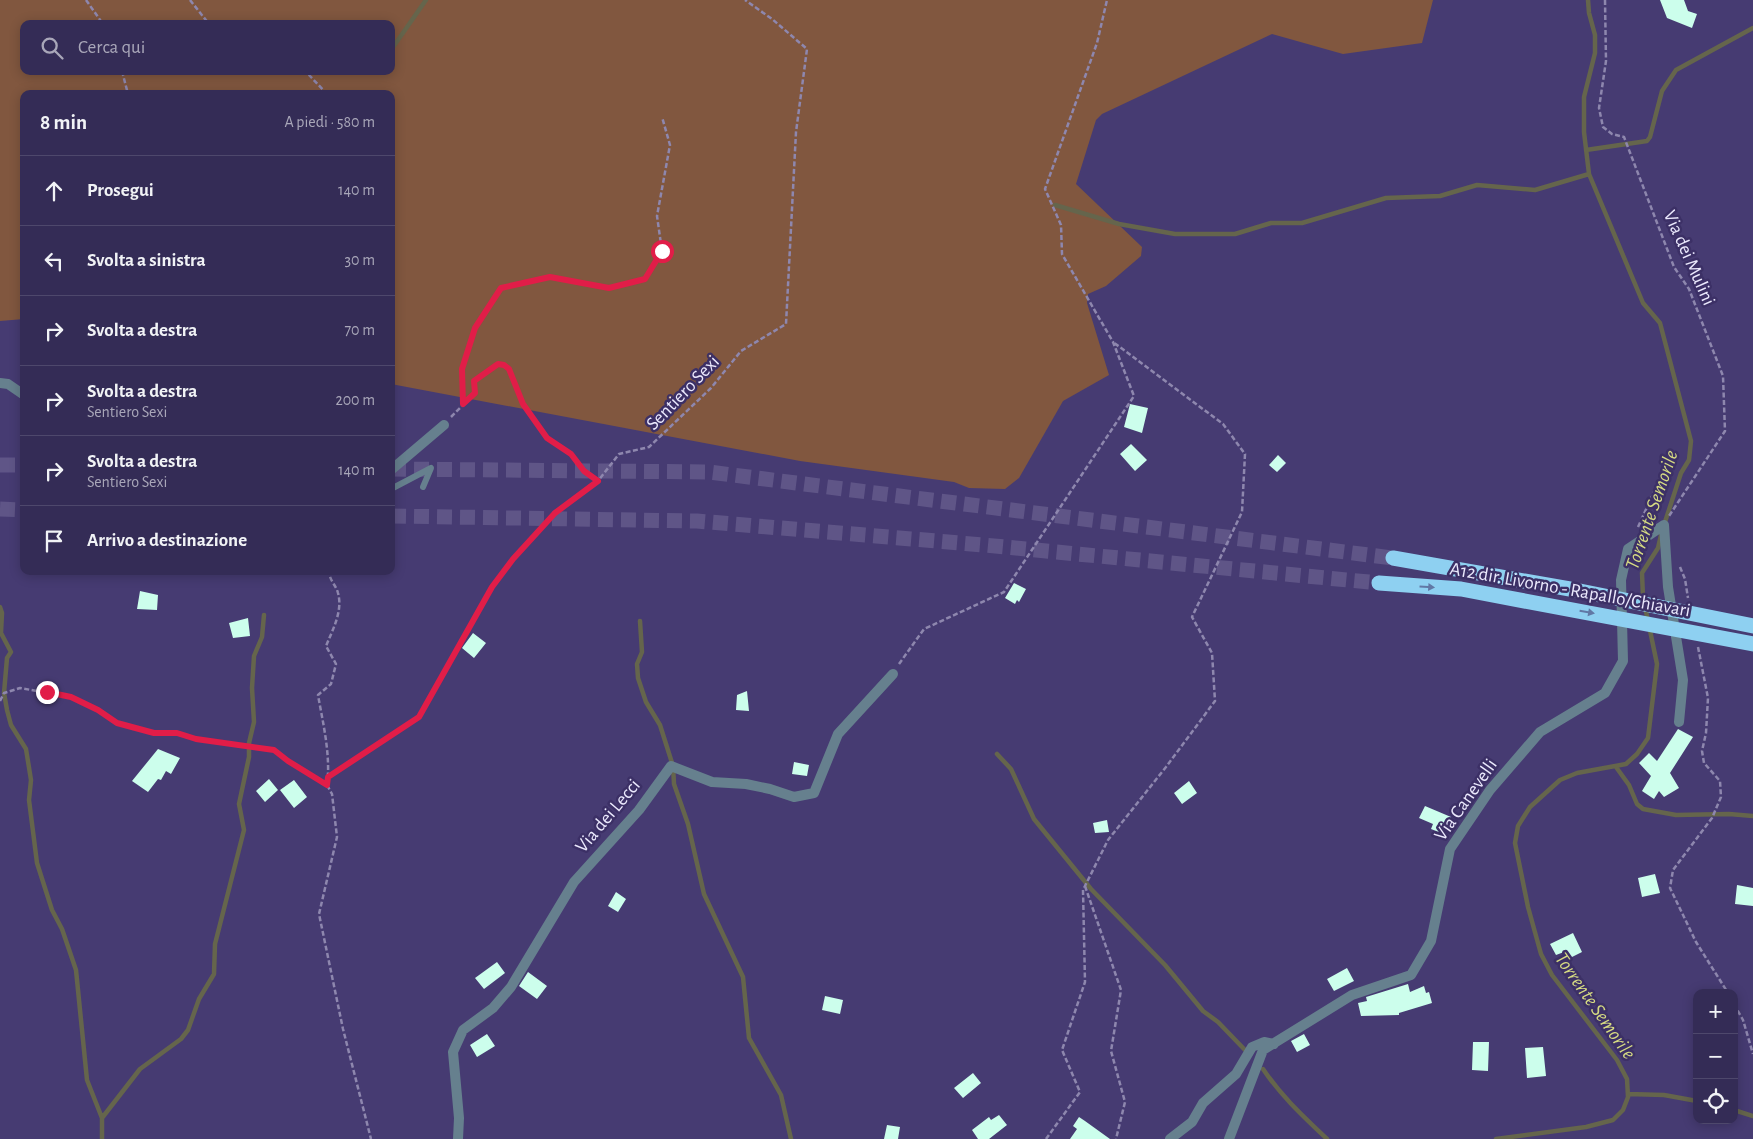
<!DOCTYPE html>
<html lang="it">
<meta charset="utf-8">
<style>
:root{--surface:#342c56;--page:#3f3860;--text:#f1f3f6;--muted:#a9a7b9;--line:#4e486c}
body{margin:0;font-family:"Alegreya Sans",sans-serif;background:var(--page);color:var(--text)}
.controls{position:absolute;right:15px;bottom:15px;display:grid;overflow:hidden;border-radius:10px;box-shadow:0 2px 12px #0003}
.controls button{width:45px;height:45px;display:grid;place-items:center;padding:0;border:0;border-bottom:1px solid var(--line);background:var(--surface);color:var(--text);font:25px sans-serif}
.stop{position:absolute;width:15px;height:15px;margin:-11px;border:4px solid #e11d48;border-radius:50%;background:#fff}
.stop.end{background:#e11d48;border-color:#fff;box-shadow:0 1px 5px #0008}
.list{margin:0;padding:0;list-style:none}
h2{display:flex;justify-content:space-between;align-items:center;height:65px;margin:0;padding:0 20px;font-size:21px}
h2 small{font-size:16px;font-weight:400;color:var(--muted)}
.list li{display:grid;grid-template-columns:32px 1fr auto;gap:15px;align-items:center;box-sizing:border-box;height:70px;padding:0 20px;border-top:1px solid var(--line)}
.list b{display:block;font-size:19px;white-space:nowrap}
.list p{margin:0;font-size:16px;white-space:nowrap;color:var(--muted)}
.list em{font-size:16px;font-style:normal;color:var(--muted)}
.icon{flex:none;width:28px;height:28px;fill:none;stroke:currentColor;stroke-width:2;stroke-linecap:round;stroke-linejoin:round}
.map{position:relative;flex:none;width:1753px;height:1139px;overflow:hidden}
.search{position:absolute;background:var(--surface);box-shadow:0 2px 12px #0003;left:20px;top:20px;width:375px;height:55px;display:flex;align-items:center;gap:12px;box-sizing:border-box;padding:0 18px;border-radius:10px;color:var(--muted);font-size:19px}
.panel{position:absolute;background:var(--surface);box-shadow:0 2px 12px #0003;left:20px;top:90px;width:375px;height:485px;border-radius:10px}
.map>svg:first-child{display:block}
</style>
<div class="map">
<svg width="1753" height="1139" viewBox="0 0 1753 1139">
<rect width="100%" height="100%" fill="#463b72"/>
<path fill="#81573f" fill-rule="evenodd" d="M0,0H1433L1422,43L1343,54L1272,34L1102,114L1096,120L1076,184L1142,247L1141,256L1106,286L1088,294L1087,303L1109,375L1063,401L1019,478L1005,489L969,488L954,482L800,461L391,384V94H24V319L0,321ZM24,24H391V71H24Z"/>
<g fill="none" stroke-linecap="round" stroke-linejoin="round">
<path stroke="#65654c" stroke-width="4.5" d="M1588,0L1589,13L1595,35V53L1584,97V132L1589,174L1643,303L1660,323L1691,441L1689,460L1681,473L1664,525
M391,50L426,0
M1586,150L1647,141L1650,137L1662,91L1676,70L1753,28
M1055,205L1119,224L1175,234H1235L1271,223H1302L1386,198L1440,196L1477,185L1535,190L1589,174
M0,607L2,613L1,633L11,652L7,658L4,693L7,710L11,725L26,749L31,780L29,800L37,863L52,910L62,929L76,970L87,1080L102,1118V1139
M640,621L642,652L637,664L638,678L646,702L660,725L673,766L674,784L688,824L704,894L743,977L749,1038L781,1095L791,1139
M997,754L1011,769L1034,819L1091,889L1165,965L1203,1011L1218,1022L1245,1050
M1616,767L1629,785L1637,804L1643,809L1676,815L1729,814L1753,816
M1263,1069C1281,1096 1304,1117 1327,1139
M1628,1094L1664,1095L1697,1101
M1734,1110L1753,1116
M102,1118L140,1069L181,1039L188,1030L199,999L214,974L215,944L244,830L239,804L249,757V743L254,722L252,688L254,656L262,637L264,615
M1496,1139L1586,1127L1613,1120L1623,1110L1628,1097L1627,1079L1617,1060L1552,975L1541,954L1528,907L1515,843L1518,826L1530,807L1560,780L1577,773L1626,764L1637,754L1648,738L1657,664L1643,597L1642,573L1658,548L1661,535"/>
</g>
<path fill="#ccfeec" d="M1660,0H1684L1688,11L1697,14L1692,28L1667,18Z
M1130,404L1148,408L1142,433L1124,427Z
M1131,444L1147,460L1135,471L1120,454Z
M1278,455L1286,463L1277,472L1269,465Z
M1014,583L1026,589L1019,602L1017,600L1015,604L1005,598Z
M140,591L158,595L157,610L137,609Z
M248,618L250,636L233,638L229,623Z
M473,633L486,643L474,658L462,648Z
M747,691L749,711L736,710L737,695Z
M1678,729L1693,737L1670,773L1679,788L1664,797L1659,791L1654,799L1642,791L1651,776L1639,763L1649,753L1657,761Z
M158,749L180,758L171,774L166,771L161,780L158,779L148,792L132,781Z
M794,762L809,765L807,776L792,774Z
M269,779L278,790L265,802L256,791Z
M294,780L307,797L294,808L280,790Z
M1189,781L1197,793L1182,804L1174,793Z
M1425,806L1451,817L1444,834L1431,829L1433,824L1419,818Z
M1107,820L1109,832L1095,833L1093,823Z
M1655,874L1660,893L1642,897L1638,878Z
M1737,885L1753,888V906L1735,904Z
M616,892L626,899L618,912L608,906Z
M1573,933L1582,952L1568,959L1564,952L1556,955L1550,944Z
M497,962L505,973L484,989L475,978Z
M1347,968L1354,981L1334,991L1327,979Z
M528,972L547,986L537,999L519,986Z
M1408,984L1410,992L1424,986L1426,993L1429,992L1432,1003L1399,1013V1015L1361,1016L1358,1003L1367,1001L1366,997Z
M825,996L843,1000L840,1014L822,1010Z
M487,1034L495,1046L477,1057L470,1045Z
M1304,1034L1310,1045L1297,1052L1291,1041Z
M1473,1042H1489L1488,1071L1472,1070Z
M1543,1047L1546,1076L1527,1078L1525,1048Z
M973,1073L981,1083L963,1098L954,1088Z
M999,1115L1007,1125L989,1139H978L972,1130L989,1117L991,1120Z
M1079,1117L1085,1121L1110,1139H1070L1077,1129L1073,1126Z
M887,1125L900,1127L898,1139H884Z"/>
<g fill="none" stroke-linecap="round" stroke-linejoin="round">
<path stroke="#5f5587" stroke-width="15" stroke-dasharray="15 8" stroke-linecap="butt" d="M0,465H24
M391,469L709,472L1393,558
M0,509L24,510
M391,516L697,521L984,545L1379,583"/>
<path stroke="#8e87ae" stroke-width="2.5" stroke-dasharray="5 2.5" stroke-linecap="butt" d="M86,0L103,24
M190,0L209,24
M1605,0L1606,61L1599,108L1603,127L1612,134L1624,137L1674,267L1689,289L1723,376L1725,431L1669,516
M122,71L128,94
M302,71L309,75L327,94
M463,404L462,369L475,328L501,288L550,277L609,288L645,279L662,251L657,216L670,145L662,117
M451,417L475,393L474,381L498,364L504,365L509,369L523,404L547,438L571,455L584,471L598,481
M1638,527L1664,470
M1680,567L1685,579L1688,598
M1698,647L1708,698L1706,733L1702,751L1704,763L1720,781L1721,797L1712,818L1673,870L1670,888L1696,942L1728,993
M899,664L924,629L1004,592L1134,396L1113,342L1062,254L1061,225L1045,189L1097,43L1107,0
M0,701L4,693L20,688L71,697L98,710L117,723L154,733H177L196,739L274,750L288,761L327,785
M328,777L419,717L492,587L513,559L555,513L598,481L619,454L649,447L711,388L741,351L786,324L796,132L807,49L772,19L745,0
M327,785L332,794L337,837L319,914L343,1029L371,1139
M327,785C331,756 323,723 318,695L331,684L336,664L326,646C333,629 343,611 338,593C336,585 329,580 329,571
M1085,886L1121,990L1111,1051L1125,1102L1116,1139
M1734,1004L1743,1020L1753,1054
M1046,1139L1080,1092L1062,1050L1085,982L1083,890L1108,840L1166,767L1215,701L1212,653L1192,617L1242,512L1245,454L1223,424L1113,342"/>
<path stroke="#66808e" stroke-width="6" d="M391,489L431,468L423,487"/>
<path stroke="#66808e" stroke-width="10" d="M0,383L8,384L24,395
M391,470L444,425
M458,1139L459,1118L453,1052L463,1030L493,1008L511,987L574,882L639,810L671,766L712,782L746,784L770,789L794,797L814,793L838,734L893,674
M1170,1139L1192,1122L1203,1103L1236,1074L1252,1047L1264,1042L1274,1044
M1229,1139L1263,1050L1352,995L1411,975L1431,941L1450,849L1490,790L1540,732L1605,693L1623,661L1621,580L1628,549L1664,525L1668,587L1683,680L1679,722"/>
<path stroke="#8ed0f1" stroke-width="15" d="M1393,558L1570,589L1753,626
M1379,583L1461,589L1753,644"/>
</g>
<defs><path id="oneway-solid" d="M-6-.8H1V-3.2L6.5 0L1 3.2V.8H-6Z" transform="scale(1.25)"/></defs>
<g fill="#6178a5">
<use href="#oneway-solid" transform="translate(1427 587) rotate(4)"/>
<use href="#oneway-solid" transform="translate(1587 612) rotate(10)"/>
</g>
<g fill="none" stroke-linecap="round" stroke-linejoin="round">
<path stroke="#e11d48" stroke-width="6" d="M47,692L71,697L98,710L117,723L154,733H177L196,739L274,750L288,761L327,785L328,777L419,717L492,587L513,559L555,513L598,481L584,471L571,454L547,438L523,404L509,369L504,365L498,364L474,381L475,393L463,404L462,369L475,328L501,288L550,277L609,288L645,279L662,251"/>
</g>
<g text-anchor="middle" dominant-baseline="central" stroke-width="5" stroke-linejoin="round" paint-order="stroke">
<g font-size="19" fill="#ebe9fd" stroke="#3c3066">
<text transform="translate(1689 258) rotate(66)">Via dei Mulini</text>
<text transform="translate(683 393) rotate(-46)">Sentiero Sexi</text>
<text transform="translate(1570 590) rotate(10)">A12 dir. Livorno - Rapallo/Chiavari</text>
<text transform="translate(1466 800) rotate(-55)">Via Canevelli</text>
<text transform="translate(608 816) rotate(-50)">Via dei Lecci</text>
</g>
<g font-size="20" font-style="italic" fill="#d6db83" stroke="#3c3066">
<text transform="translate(1652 510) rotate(-71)">Torrente Semorile</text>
<text transform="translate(1595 1006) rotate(55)">Torrente Semorile</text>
</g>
</g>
</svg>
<div class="controls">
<button>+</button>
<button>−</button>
<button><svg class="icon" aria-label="locate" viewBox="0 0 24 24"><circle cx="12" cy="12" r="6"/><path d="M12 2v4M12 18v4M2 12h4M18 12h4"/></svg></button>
</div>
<div class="stop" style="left:662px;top:251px"></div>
<div class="stop end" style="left:47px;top:692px"></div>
<div class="search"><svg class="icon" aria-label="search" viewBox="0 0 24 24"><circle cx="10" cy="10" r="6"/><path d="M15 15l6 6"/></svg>Cerca qui</div>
<section class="panel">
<h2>8 min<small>A piedi · 580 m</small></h2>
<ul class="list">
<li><svg class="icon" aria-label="ahead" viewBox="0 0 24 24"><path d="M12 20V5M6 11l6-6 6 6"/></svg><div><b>Prosegui</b></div><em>140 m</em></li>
<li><svg class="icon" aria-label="left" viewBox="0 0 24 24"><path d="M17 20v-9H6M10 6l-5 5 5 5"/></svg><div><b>Svolta a sinistra</b></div><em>30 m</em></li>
<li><svg class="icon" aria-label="right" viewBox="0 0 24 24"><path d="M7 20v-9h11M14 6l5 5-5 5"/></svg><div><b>Svolta a destra</b></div><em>70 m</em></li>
<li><svg class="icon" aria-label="right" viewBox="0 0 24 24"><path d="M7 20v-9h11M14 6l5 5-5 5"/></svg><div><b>Svolta a destra</b><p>Sentiero Sexi</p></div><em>200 m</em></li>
<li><svg class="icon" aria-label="right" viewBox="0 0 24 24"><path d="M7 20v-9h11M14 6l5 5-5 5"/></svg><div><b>Svolta a destra</b><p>Sentiero Sexi</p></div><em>140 m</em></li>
<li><svg class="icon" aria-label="arrive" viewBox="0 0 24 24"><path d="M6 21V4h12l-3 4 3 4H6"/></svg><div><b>Arrivo a destinazione</b></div></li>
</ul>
</section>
</div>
